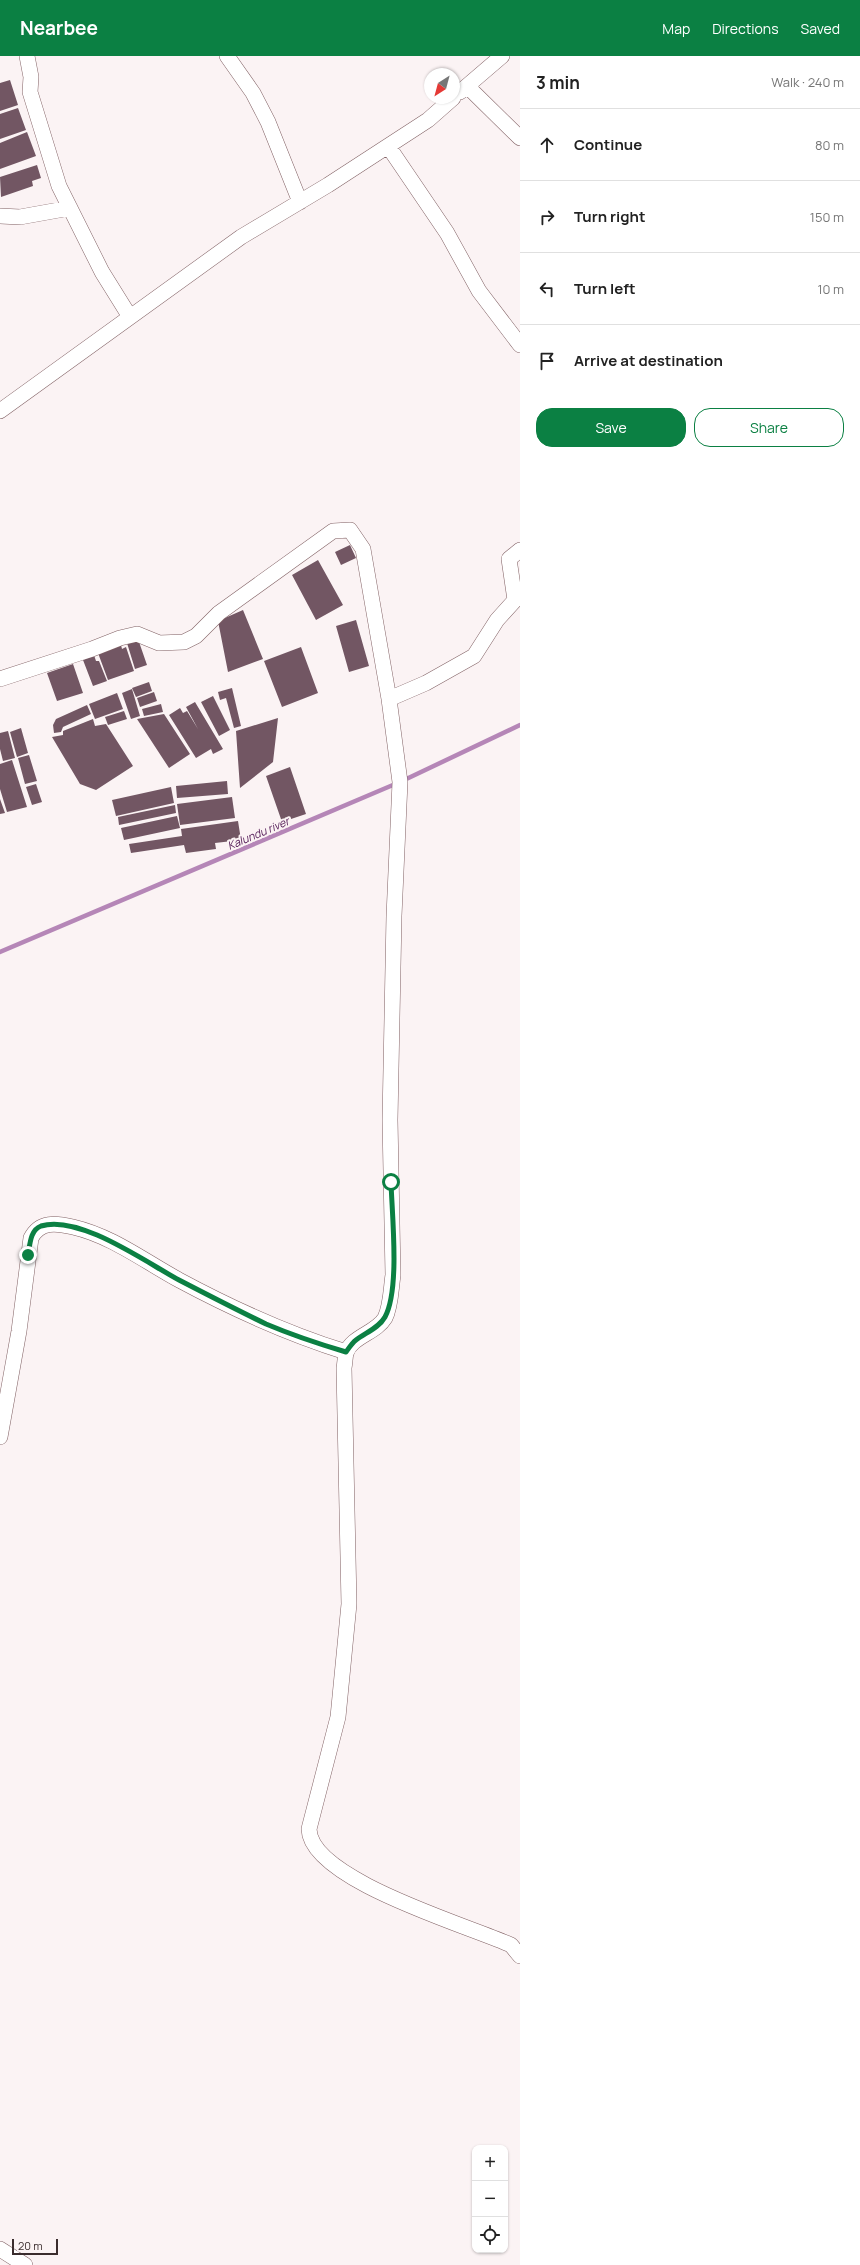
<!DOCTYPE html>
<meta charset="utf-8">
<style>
:root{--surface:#fff;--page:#f2f2f2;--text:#222;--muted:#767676;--line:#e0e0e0;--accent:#0b8043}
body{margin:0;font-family:Manrope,sans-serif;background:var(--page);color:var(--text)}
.controls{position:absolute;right:12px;bottom:12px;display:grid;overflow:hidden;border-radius:8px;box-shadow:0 1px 3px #0004}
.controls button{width:36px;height:36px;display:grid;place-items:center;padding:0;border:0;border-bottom:1px solid var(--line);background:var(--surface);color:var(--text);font:20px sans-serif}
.compass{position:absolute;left:424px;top:12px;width:36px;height:36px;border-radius:50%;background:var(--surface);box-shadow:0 1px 3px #0004;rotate:216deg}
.scale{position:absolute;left:12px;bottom:10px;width:46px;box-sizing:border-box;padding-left:4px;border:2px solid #3a2c2d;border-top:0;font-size:11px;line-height:14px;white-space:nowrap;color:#3a2c2d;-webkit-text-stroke:3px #fbf3f4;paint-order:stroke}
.stop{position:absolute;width:12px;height:12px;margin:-9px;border:3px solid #0b8043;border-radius:50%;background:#fff}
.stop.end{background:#0b8043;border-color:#fff;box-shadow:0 1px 4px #0008}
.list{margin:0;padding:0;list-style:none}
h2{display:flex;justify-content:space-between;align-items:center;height:52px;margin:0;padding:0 16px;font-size:17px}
h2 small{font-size:13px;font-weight:400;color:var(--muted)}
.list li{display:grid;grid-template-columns:26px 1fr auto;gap:12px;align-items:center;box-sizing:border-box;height:72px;padding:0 16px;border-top:1px solid var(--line)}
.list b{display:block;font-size:15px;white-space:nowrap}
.list em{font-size:13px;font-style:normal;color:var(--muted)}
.actions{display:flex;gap:8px;padding:12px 16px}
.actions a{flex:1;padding:9px 0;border:1px solid var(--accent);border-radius:16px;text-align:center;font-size:14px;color:var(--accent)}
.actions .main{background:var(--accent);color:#fff}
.icon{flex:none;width:22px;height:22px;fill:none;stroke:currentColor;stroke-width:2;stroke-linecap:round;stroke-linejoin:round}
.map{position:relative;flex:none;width:520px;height:2209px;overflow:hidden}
header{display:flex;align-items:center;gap:24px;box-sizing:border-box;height:56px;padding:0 20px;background:var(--accent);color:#fff}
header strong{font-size:19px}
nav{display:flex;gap:22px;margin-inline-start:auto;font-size:14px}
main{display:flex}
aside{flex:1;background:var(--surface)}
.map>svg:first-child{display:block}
</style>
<header>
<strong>Nearbee</strong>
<nav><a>Map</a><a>Directions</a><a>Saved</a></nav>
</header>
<main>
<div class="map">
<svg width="520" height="2209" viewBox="0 0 520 2209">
<rect width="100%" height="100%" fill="#fbf3f4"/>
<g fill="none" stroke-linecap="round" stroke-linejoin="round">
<path stroke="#b586b7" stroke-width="4.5" d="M0,896L400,726L520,669"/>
</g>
<path fill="#725663" d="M10,24L18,49L0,55V27Z
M18,52L26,74L0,83V58Z
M27,76L36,100L0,113V87Z
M37,109L41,122L32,125L33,130L1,141L0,121Z
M350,489L356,502L341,509L335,496Z
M318,504L343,549L316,564L292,519Z
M243,554L263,603L228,616L218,565Z
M356,564L369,610L349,616L336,570Z
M138,583L147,609L135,613L127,587Z
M121,589L122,593L126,591L134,615L108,624L98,597Z
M301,591L318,637L282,651L264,605Z
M94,599L96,605H99L107,625L93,630L83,604Z
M73,608L83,637L57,645L47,617Z
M149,626L152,635L136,641L132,632Z
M232,632L241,670L234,672L226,642L220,644L218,636Z
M132,633L140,660L131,663L122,637Z
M154,636L157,645L140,651L137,642Z
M117,637L123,653L95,663L89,648Z
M213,640L230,674L219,680L201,646Z
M195,646L223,693L213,698L211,693L196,702L169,659L180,652L183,657L187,655L198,673L186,651Z
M161,648L163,656L144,660L142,653Z
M87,649L91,658L63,671L61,676L54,677L53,669L56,663Z
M124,655L127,663L108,669L105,661Z
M164,658L190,698L169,712L137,663Z
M278,662L273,706L240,732L236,675Z
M93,663L95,670L106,668L133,710L96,734L80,728L52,681L63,679V675Z
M21,672L28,697L17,701L10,676Z
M8,675L15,702L3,705L0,693V677Z
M29,699L37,725L25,728L18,702Z
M12,704L27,751L7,756L0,733V708Z
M290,711L306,758L282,766L266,720Z
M227,725L228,738L177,742L176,730Z
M36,728L42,746L32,749L26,731Z
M171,731L174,747L116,760L112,744Z
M232,741L235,762L180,769L177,748Z
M0,743L5,757L0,758Z
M175,749L176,757L119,769L118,761Z
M177,760L180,772L124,784L121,772Z
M238,765L241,784L215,787L216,793L186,797L184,789L131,797L129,788L182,780L181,773Z"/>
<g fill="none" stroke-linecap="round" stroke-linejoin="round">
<g stroke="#826265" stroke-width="16">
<path id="minor" d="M27,0L31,21L30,36L59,130L102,216L130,261
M227,0L253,37L268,66L300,146
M467,30L520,82
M460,36L502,0
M388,90L447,177L479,235L520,289
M0,160L20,161L70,152
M0,355L241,181L328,129L428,64L453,42
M520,494L509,503L515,544L497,564L474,600L426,627L389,643L400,726L394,860L390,1064L393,1219C391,1232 391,1250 385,1262C376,1277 352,1280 346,1297C345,1301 345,1307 344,1312L349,1548L338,1661L309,1773C310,1824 470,1870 511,1889L520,1900
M0,623L92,593L120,582L137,578L159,587L184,586L196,580L219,557L333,475L350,474L363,493L389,643
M0,1381L19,1275L31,1182C40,1165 56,1167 73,1171C112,1180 144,1205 179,1224C233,1253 288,1278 346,1296
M0,2193L25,2209"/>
</g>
<use href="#minor" stroke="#fff" stroke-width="15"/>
</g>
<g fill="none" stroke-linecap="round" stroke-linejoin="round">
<path stroke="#0b8043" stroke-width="5" d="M28,1199C30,1189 30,1174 41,1170C79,1158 147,1207 179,1224C208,1239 237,1254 266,1268C292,1279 319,1288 346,1296C349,1292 352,1287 356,1284C365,1277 379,1272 385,1261C400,1233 392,1160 391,1126"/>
</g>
<g text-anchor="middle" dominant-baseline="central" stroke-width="4" stroke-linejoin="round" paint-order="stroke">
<g font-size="11" font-style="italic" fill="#501754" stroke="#fbf3f4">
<text transform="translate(258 777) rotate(-23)">Kalundu river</text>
</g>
</g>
</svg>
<div class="controls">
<button>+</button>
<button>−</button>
<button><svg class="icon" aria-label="locate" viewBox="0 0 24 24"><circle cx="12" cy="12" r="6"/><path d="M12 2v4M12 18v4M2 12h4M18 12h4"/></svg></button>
</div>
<svg class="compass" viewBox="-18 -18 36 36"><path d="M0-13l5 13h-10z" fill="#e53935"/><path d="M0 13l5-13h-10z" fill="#767676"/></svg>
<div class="scale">20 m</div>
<div class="stop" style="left:391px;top:1126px"></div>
<div class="stop end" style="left:28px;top:1199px"></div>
</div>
<aside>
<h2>3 min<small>Walk · 240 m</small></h2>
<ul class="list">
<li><svg class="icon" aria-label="ahead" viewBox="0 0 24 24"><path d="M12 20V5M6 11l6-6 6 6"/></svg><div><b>Continue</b></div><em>80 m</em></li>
<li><svg class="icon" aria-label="right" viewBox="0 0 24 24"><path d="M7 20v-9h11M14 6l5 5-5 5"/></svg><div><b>Turn right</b></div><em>150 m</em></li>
<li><svg class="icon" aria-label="left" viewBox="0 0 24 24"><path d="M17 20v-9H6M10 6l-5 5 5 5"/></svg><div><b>Turn left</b></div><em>10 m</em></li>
<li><svg class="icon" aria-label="arrive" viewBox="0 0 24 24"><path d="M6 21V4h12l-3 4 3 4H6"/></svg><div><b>Arrive at destination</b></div></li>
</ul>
<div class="actions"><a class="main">Save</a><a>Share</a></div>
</aside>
</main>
